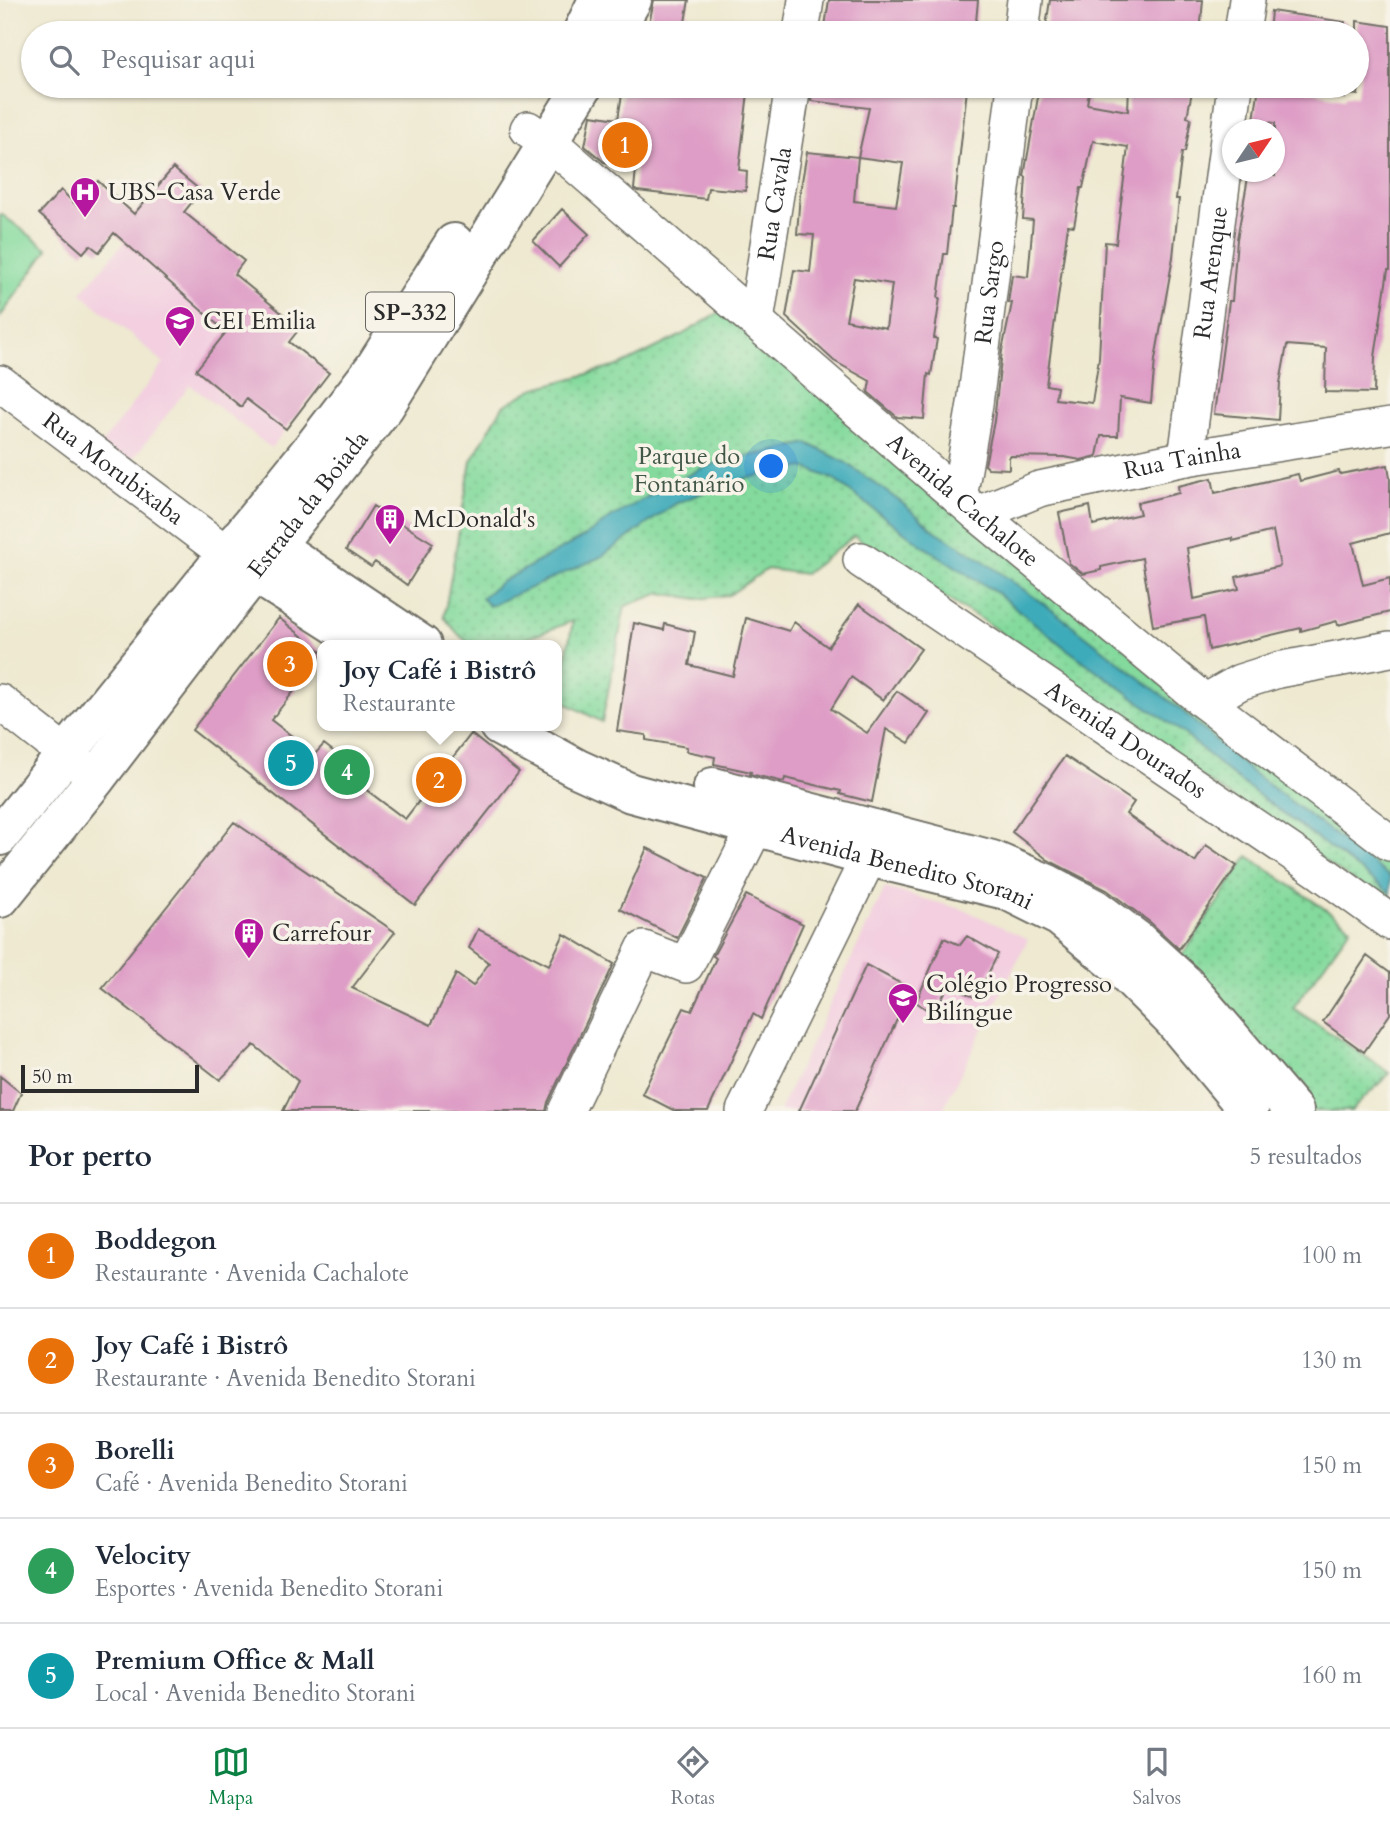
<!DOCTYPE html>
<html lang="pt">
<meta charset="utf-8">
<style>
:root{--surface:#fff;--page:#f6f6f7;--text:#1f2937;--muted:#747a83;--line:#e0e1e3;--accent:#0b8043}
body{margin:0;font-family:Cardo,serif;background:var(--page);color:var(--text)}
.compass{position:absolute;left:1222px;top:119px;width:63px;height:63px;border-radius:50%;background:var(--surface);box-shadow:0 2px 5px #0004;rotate:55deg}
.scale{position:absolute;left:21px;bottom:18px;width:178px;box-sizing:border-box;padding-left:7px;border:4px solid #2b2b2b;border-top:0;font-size:19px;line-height:24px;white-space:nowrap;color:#2b2b2b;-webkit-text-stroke:5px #f7f3e8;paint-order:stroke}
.you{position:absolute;left:772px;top:467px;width:24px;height:24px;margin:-18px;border:5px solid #fff;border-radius:50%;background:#1a73e8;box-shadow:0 0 0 10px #1a73e833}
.badge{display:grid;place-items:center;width:46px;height:46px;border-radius:50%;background:var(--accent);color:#fff;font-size:23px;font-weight:700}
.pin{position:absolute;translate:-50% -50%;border:4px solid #fff;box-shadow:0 2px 7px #0006}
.popup{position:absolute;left:317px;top:640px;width:245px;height:91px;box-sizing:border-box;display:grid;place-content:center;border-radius:14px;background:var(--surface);filter:drop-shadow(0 2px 5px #0005);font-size:23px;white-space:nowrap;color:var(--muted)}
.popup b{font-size:26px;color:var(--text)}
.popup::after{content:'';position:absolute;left:50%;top:100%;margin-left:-14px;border:14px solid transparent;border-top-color:var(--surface)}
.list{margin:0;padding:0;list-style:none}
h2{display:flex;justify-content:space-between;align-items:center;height:91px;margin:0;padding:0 28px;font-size:30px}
h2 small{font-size:23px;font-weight:400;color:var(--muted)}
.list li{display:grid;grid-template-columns:46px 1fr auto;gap:21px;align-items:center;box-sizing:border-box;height:105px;padding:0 28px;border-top:2px solid var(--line)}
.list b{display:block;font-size:26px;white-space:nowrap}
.list p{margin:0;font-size:23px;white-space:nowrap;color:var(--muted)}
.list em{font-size:23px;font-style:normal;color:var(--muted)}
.icon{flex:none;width:38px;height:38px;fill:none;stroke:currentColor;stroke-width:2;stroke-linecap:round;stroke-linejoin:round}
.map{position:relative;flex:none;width:1390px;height:1111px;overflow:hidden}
.search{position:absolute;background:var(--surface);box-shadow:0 2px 5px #0004;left:21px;right:21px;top:21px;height:77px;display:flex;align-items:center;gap:18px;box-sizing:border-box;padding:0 24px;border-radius:38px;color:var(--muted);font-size:26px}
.sheet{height:616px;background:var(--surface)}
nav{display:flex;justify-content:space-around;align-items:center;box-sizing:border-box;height:98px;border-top:2px solid var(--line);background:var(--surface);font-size:19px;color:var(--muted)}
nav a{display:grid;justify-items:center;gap:4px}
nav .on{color:var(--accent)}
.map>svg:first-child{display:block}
</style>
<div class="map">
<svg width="1390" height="1111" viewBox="0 0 1390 1111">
<defs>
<pattern id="grass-dots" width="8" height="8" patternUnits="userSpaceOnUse" patternTransform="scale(1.75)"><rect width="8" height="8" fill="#84da9d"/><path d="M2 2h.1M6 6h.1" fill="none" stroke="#72bb87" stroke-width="1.8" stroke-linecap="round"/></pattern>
</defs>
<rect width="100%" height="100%" fill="#f7f3e8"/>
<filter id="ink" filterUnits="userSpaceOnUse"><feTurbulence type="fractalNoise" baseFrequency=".0143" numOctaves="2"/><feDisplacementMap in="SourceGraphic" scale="14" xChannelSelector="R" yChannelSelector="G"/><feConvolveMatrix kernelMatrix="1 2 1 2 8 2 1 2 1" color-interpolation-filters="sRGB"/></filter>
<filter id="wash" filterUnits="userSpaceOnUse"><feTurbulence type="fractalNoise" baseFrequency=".00686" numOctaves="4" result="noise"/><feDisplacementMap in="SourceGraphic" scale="28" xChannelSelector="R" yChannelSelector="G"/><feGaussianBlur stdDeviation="1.57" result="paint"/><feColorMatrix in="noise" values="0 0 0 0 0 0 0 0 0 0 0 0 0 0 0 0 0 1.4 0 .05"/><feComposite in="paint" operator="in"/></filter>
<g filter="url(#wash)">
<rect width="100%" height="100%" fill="#eee9d0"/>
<path fill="#f3cfe0" d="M124,242L226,332L196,370L240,407L246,399L286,429L271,448L190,385L126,468L99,447L164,363L81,293Z
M885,888L965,910L1028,939L942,1111H779Z"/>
<path fill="url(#grass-dots)" stroke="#588264" stroke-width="2" d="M720,312L1390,864V906L1073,689L1027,651L984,621L915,580L854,536L805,574L767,569L729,595L698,599L661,593L625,606L602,722L558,699L573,621C547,630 497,654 472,644C460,639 452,626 444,617L471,461L503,406L533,389L621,365L680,336Z
M1248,856L1351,927L1293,1008L1390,1073L1351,1111H1309L1179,961Z"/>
<path fill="#84da9d" stroke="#588264" stroke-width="2" d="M1,214L48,249L0,317V216Z"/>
<path fill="#3cabba" stroke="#346b72" stroke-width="2" d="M807,443L845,462L901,502L934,530L981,559L1055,612L1180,709L1248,769L1390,877V893L1229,773L1187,736L1064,647L997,593L923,546L833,479L804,467L747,478L732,484L714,488L675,504L601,557L489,606L481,598L501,582L585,536L612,517L663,488L702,468L730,458L762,454Z"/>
<g id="blocks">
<path fill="#de9dc6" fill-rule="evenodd" d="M654,0H689L683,33H647Z
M829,0H978L975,33H824Z
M1050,0H1203L1200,33H1045Z
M1271,11L1345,22L1344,33H1269Z
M1357,21L1390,26V270H1388L1375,357L1374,393L1325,392L1326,348L1287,345L1280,383L1278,420L1214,414L1229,301H1232L1237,239L1249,172L1275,176V123L1254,120L1259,86H1282L1345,98L1346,94L1358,95L1362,56H1357Z
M632,86H704L748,92L739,170L747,171L746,191L708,188L706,199L637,191L634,189L636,169L604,162L585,146L591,115L618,119L622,94L630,95Z
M813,86H944L967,89L954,208H952L947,254H944L938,298H940L934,338L937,339L931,375L928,374L924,419L897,417L868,392L870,381L834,361L786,317L794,270L810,272L814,235L797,234L800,193L807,152L858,157L869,108L811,101ZM858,157L903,163L896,206L854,201ZM854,278L892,284L886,328L846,320Z
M1040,86H1090L1087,104L1128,111L1129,86H1193L1187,117L1191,118L1185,152H1182L1176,199H1179L1173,257L1155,360L1151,403L1120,398L1118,436H1101L1097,456L1081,460L1064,457L1009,456V469L988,468L985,465L994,421L1002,351L1012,303H1008L1012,275L1028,277L1033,220L1023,219L1026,177L1024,176ZM1093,141L1128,147L1116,243L1105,242L1099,358L1092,403L1055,399L1057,387L1046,385L1068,225L1074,226L1081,188H1083Z
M173,168L201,191L184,212L244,261L234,274L300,328L289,342L329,373L286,429L246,399L241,407L196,370L226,332L114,233L99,252L90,245L83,253L39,214L61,190L77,206L98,181L134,214Z
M562,209L589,234L559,267L533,241Z
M1388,465L1390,478V533L1353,543L1363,585L1390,578V612L1338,625L1337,621L1301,631V628L1209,650L1204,617L1153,626L1142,558L1101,567V570L1083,574L1069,563L1059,513L1090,506L1093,525L1140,514L1137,503L1179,493L1178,486L1212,478L1215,493L1298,474L1300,481L1339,471L1340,474ZM1273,531L1280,566L1236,577L1239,589L1194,599L1187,548L1232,538L1233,541Z
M373,506L433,543L407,585L375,562L371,567L346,550Z
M859,604L921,649L883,700L851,677L831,709L867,733L897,691L929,713L909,743L886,729L872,802L840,794L841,791L785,778L784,782L750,774L751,772L714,764L715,757L686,751L687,747L646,740V735L617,731L634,623L664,630L665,624L695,632L689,665L733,676L746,618L789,631L794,622L828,647Z
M279,618L322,652V656L271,720L315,754L324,744L370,780L364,788L405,819L471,734L519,772L415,905L192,730Z
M1065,756L1134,802L1126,814L1195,862L1206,845L1237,866L1179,949L1151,923L1107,890L1048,860L1012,832Z
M234,822L395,932L352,988L431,1025L456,974L473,986L489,963L469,948L478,929L549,965L564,934L614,964L548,1102L546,1111H283L298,1081L254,1045L220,1080L102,988Z
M647,848L707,878L677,938L620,909Z
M746,895L803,924L761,1019L753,1014L708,1111H675L642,1094L684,1008L692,1011L716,958L713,956Z
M967,936L998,954L976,998L949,985L933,1014L916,1002L944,938L960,945Z
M1367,956L1390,973V1014L1364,1052L1323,1022Z
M866,965L911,989L855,1111H799Z
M0,1076L21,1093L13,1111H0Z"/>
</g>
</g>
<g filter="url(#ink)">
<use href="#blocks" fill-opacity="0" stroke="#6f6e65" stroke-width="2"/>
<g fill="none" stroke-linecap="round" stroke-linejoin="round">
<g stroke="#6f6e65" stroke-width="38">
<g id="minor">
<path d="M801,33L806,0"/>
<path d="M1021,33L1025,0"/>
<path d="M1242,33L1247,0"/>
<path id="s1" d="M528,129L562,153L978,514L1205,702L1390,843"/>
<path id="s2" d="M756,321L793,86"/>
<path id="s3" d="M0,383L227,554"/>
<path id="s4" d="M1186,458L1235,86"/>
<path id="s5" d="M959,498L975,404L1015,86"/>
<path id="s6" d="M978,514L1039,489L1186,458L1390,426"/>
<path id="s7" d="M861,560L1321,872L1390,922"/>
<path d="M0,702L88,771"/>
<path d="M1205,702L1240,682L1278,670L1390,649"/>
<path d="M566,1111L644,949L686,965L756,826"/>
<path d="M744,1111L869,857"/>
</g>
</g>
<g stroke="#6f6e65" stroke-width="42">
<g id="major">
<path d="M582,33L598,0"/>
<path d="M613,33L632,0"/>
<path d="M257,531L291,557L422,645"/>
<path d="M234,560L368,645"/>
<path id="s8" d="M499,726L576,768L631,793L869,857L1006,890L1060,917L1117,964L1173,1020L1249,1111"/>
<path d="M713,787L992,860L1048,884L1094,908L1138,941L1185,984L1294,1111"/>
<path d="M0,836L315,445L375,367L454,243"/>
<path id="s9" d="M0,898L97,777L231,602L385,406L583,86"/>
</g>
</g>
<use href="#minor" stroke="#fff" stroke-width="35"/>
<use href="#major" stroke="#fff" stroke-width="38"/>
</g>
</g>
<defs>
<g id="hospital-pin" transform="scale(1.575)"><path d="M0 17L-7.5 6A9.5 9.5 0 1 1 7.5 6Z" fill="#b5179e" stroke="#f7f3e8"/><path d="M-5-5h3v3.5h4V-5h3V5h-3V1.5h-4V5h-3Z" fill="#fff"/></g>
<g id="school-pin" transform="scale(1.575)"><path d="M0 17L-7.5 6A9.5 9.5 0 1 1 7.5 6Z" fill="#b5179e" stroke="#f7f3e8"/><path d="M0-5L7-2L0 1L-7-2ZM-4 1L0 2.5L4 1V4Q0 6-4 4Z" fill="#fff"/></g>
<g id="building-pin" transform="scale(1.575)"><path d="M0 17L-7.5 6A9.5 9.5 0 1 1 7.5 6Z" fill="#b5179e" stroke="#f7f3e8"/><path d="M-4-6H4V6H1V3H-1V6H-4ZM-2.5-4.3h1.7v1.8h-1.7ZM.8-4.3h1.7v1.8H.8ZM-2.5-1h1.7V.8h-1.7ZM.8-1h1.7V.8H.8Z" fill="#fff"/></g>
</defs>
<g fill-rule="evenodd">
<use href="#hospital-pin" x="85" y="192"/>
<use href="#school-pin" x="180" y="321"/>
<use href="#building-pin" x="390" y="519"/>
<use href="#building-pin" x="249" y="933"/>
<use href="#school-pin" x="903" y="998"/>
</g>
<g text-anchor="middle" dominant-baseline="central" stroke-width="7" stroke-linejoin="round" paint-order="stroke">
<rect fill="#f7f3e8" stroke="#686764" stroke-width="2" x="366" y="292.5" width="88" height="39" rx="5"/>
<g font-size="23" font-weight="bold" fill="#2b2b2b">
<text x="410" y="312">SP-332</text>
</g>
<g font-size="24" fill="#2b2b2b" stroke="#f7f3e8" text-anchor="start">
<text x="108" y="192">UBS-Casa Verde</text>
<text x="203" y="321">CEI Emilia</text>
<text x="413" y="519">McDonald's</text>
<text x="272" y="933">Carrefour</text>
<text x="926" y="984">Colégio Progresso<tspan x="926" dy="28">Bilíngue</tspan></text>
</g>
<g font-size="24" fill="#2b2b2b" stroke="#f7f3e8">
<text stroke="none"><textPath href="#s2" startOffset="119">Rua Cavala</textPath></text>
<text stroke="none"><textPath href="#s4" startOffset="187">Rua Arenque</textPath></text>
<text stroke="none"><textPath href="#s5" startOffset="208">Rua Sargo</textPath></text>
<text stroke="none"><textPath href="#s6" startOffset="212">Rua Tainha</textPath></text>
<text stroke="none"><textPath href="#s3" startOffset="142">Rua Morubixaba</textPath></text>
<text stroke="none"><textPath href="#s1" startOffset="572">Avenida Cachalote</textPath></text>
<text stroke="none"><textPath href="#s9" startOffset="500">Estrada da Boiada</textPath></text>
<text stroke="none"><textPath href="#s7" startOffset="320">Avenida Dourados</textPath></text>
<text stroke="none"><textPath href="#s8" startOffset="434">Avenida Benedito Storani</textPath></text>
</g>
<g font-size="24" fill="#415748" stroke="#f7f3e8">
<text x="689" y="456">Parque do<tspan x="689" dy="28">Fontanário</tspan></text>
</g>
</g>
</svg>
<svg class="compass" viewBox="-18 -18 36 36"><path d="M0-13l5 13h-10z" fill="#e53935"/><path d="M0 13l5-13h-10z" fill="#747a83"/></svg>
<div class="scale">50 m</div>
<div class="you"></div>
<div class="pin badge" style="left:625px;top:145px;background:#e8710a">1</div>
<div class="pin badge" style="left:439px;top:780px;background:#e8710a">2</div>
<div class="popup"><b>Joy Café i Bistrô</b>Restaurante</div>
<div class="pin badge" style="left:290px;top:664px;background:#e8710a">3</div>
<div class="pin badge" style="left:347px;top:772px;background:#2e9e5b">4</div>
<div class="pin badge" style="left:291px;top:763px;background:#0f9aa8">5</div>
<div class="search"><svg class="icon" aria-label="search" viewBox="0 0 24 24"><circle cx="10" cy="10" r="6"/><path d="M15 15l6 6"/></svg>Pesquisar aqui</div>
</div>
<section class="sheet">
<h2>Por perto<small>5 resultados</small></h2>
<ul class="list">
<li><span class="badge" style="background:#e8710a">1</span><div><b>Boddegon</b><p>Restaurante · Avenida Cachalote</p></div><em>100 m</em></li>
<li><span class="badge" style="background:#e8710a">2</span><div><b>Joy Café i Bistrô</b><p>Restaurante · Avenida Benedito Storani</p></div><em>130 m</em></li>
<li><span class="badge" style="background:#e8710a">3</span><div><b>Borelli</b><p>Café · Avenida Benedito Storani</p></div><em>150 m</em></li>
<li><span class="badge" style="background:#2e9e5b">4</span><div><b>Velocity</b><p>Esportes · Avenida Benedito Storani</p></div><em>150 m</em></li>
<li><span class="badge" style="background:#0f9aa8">5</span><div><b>Premium Office &amp; Mall</b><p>Local · Avenida Benedito Storani</p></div><em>160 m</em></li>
</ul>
</section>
<nav>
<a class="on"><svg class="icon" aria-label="map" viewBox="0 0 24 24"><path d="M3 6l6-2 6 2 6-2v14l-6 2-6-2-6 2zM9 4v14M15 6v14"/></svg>Mapa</a>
<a><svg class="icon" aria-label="directions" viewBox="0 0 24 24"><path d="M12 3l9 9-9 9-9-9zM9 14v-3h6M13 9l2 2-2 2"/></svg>Rotas</a>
<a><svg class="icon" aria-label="saved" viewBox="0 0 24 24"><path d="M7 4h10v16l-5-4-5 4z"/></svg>Salvos</a>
</nav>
